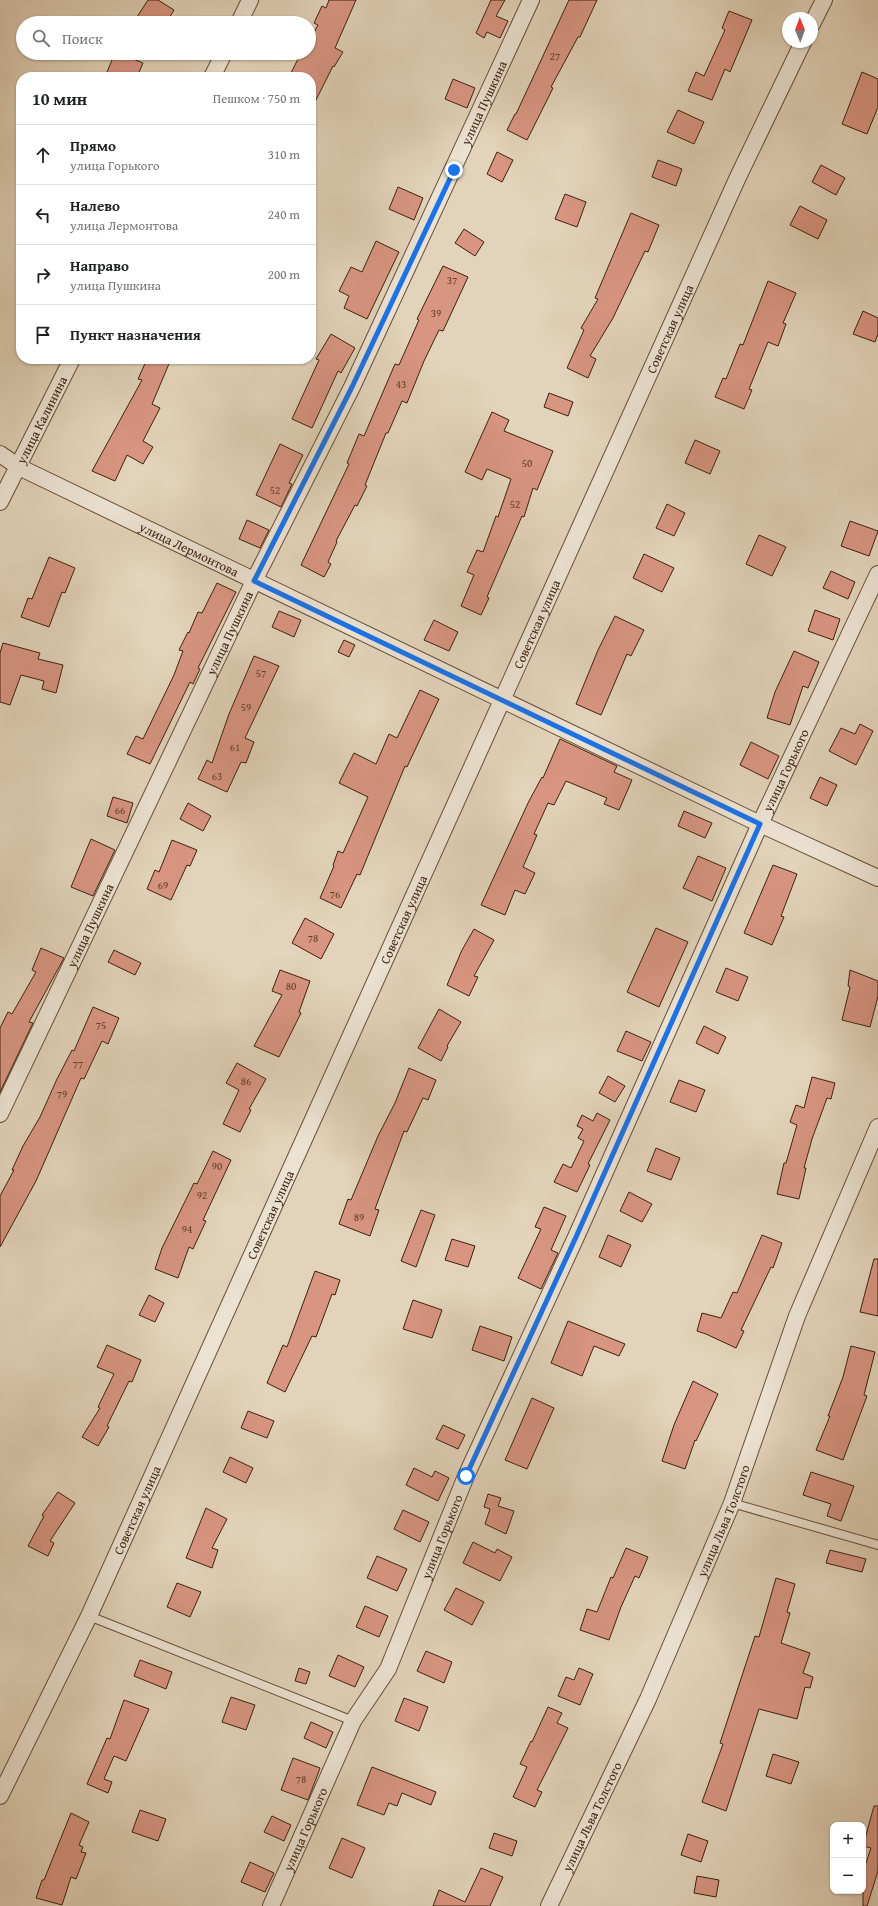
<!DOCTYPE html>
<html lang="ru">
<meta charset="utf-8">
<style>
:root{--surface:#fff;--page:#f6f6f6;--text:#202124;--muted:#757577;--line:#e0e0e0}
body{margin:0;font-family:"Gentium Book Plus",serif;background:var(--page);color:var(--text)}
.controls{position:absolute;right:12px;bottom:12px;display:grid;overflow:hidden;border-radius:8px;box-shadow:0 1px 3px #0004}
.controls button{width:36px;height:36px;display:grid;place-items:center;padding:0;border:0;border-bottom:1px solid var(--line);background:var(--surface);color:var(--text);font:20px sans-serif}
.compass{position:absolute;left:782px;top:12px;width:36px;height:36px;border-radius:50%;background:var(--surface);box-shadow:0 1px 3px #0004;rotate:359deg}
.stop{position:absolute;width:12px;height:12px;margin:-9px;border:3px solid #1a73e8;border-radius:50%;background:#fff}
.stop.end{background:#1a73e8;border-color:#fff;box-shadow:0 1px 4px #0008}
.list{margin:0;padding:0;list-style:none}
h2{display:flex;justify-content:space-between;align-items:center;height:52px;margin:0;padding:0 16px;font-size:17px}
h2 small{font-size:13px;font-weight:400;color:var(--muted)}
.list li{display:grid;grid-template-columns:26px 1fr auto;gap:12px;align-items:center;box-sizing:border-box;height:60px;padding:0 16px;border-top:1px solid var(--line)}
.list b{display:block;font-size:15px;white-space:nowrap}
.list p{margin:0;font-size:13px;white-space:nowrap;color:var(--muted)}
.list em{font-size:13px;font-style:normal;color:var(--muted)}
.icon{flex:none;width:22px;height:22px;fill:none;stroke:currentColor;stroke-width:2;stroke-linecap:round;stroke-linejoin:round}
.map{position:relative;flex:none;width:878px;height:1906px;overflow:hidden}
.search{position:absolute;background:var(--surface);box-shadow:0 1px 3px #0004;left:16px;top:16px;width:300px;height:44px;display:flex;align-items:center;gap:10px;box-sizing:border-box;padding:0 14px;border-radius:22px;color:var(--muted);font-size:15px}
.panel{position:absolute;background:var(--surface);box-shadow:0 1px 3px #0004;left:16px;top:72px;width:300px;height:292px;border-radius:16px}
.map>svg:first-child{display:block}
</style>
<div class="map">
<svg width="878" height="1906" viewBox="0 0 878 1906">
<rect width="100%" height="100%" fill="#e2d3ba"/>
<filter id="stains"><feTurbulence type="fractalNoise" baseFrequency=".005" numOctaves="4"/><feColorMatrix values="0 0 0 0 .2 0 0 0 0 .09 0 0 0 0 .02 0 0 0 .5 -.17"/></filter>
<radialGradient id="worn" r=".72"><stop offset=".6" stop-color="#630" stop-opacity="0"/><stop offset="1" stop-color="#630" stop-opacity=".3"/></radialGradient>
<path fill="#d89582" stroke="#3c210d" d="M148,0H158L174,10L166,23H133Z
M329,0H356L335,48L343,52L334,67L333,66L311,110V77H289L301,53H309V41L318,25L314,23L322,6L326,8Z
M491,0H505L496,16L508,21L500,38L487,32L484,38L476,33Z
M569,0H597L580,37H578L551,87L553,88L527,140L507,130L515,114H516Z
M729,11L752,20L730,72L725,69L712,100L688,91L696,72L704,76L725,30L722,28Z
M115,53H119L143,63L137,77H118L107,72Z
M862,72L878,79V107L867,134L842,124Z
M453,79L475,88L467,108L445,99Z
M678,110L704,122L694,144L667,132Z
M497,152L513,160L502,182L487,174Z
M658,160L682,169L676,186L652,177Z
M821,165L845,178L836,195L812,182Z
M398,187L423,198L414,220L389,209Z
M565,194L586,202L577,227L555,219Z
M800,206L827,220L818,239L790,225Z
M631,213L659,225L648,252L645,251L613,318L590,356L596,359L588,378L567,368L584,330L581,328L598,299L595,298Z
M464,229L484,242L475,256L455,243Z
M376,241L399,252L367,319L344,308L349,296L339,291L351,267L362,272Z
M443,266L468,277L443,331L439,330L424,361L407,403L402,401L388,433H386L365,485L367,486L357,506L355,505L336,541L337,542L328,562L331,564L324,577L301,565L349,464L347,463L359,434L364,436L395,364L399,365L419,320L417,319Z
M768,281L796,293L783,323L786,324L778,346L768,342L749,389L752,390L744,409L715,397L723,378L726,379L740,344L743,345Z
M863,311L878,318V334L875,342L853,334Z
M331,334L355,348L341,373L338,371L312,428L292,419L319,360L316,359Z
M147,359H171L152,404L160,408L143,441L153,447L143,464L127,455L115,481L92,471L142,380L138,379Z
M549,393L573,402L568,416L544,407Z
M492,412L509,420L504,431L553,451L537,490L533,488L524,517L522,516L487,597L489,598L481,615L461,606L474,575L467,572L477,550L483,552L496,516L498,517L511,479L487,469L482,480L465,472Z
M695,440L720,451L710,474L685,463Z
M280,444L303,455L289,483L292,484L281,507L256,495Z
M667,504L685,513L674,536L656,528Z
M247,520L269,530L260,548L239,539Z
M850,521L878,531L869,556L841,546Z
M759,535L786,547L772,576L746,564Z
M644,554L674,568L662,592L633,578Z
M49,557L75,568L65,593L62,592L49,627L21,617L28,598L32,599Z
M831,571L855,582L848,599L823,588Z
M217,583L236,592L198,668L200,669L193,684L190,682L150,764L127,754L136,736L143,739L174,675L183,651L179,650L188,632L189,633L198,612L202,613Z
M815,610L840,619L833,640L808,631Z
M279,611L301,620L294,637L272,627Z
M615,616L644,630L631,656L627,654L601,715L576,704L598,650Z
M434,620L458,632L449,651L424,640Z
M344,640L355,645L349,657L338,652Z
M3,643L40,653L38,659L63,665L56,693L42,689L44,681L21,675L10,705L0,702V653Z
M794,651L819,662L808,688L803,686L790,725L767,718L775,692Z
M254,656L279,666L245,738L254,742L246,763L241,762L227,792L198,779L207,760L212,763L229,714Z
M420,690L439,699L407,767L405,766L360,875L357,874L341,908L320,898L334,866L333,865L338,851L343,853L368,797L339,783L354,753L376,764L389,734L397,738Z
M860,724L873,731L856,765L829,751L841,728L855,734Z
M560,739L617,766L614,772L632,780L619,810L604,804L607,798L566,781L554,805L548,803L534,834L537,835L523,867L535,873L525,894L515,890L505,915L481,905L529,801L542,777L543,778Z
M751,742L779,756L768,779L740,765Z
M820,777L837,785L827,806L810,798Z
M113,797L133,803L127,823L107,816Z
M188,803L211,816L203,831L180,819Z
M684,811L712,823L705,838L678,826Z
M91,839L115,850L93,896L71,887Z
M172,840L197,850L190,866L187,865L171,900L147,889L155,870L159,872Z
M698,856L726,868L712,901L683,888Z
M773,865L797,874L781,916L784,917L772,945L744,933Z
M305,918L334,934L321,959L292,943Z
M656,928L688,942L659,1007L627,992Z
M474,929L494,940L474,976L478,977L469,996L447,985L462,950Z
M41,948L64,958L29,1022L33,1023L0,1092V1028L8,1012L12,1014L36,972L32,970Z
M114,950L141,963L135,975L108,962Z
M726,968L748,977L738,1001L716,992Z
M280,970L310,981L299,1012L301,1013L279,1057L254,1046L282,995L272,991Z
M850,970L878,981V996L870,1027L842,1020L850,987L848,986Z
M93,1007L119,1018L108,1044L102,1041L84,1079L81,1078L36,1181L0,1247V1196L14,1170H12L23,1146L40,1117L57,1079L72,1050L74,1051Z
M439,1009L461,1022L447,1046L448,1047L441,1061L418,1048Z
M704,1026L726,1037L718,1054L696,1043Z
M626,1031L651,1042L642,1061L617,1051Z
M237,1063L266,1079L249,1109L251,1110L240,1132L223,1124L239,1090L226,1083Z
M409,1068L436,1080L428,1100L423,1098L407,1132L404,1131L375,1209L379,1210L370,1236L339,1224L348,1199L351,1200L378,1136L395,1103Z
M608,1076L625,1086L615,1102L599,1093Z
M812,1077L835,1083L831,1099L827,1098L812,1139L804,1168H806L799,1199L777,1194L784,1163H786L797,1125L790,1122L796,1105L804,1108Z
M679,1080L705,1090L696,1112L670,1102Z
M597,1113L610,1120L588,1164L590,1165L577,1192L554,1182L563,1164L571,1168L584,1141L578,1138L583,1129L577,1126L582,1115L593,1121Z
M656,1148L680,1158L671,1180L647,1171Z
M213,1151L231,1160L203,1220L206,1221L193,1249L189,1247L178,1278L155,1269L162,1248L194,1183L197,1184Z
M629,1192L652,1204L642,1222L620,1211Z
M544,1207L566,1216L551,1250L558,1253L541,1289L518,1278L541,1229L535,1227Z
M421,1210L435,1215L416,1267L401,1261Z
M608,1235L631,1245L621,1267L599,1257Z
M762,1235L782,1243L773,1268L771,1267L741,1330L744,1331L736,1348L706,1334L697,1331L702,1313L721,1318L733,1292L737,1293Z
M452,1239L475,1246L468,1267L445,1260Z
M874,1259H878V1316L860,1312Z
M315,1271L340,1280L335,1295L332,1294L316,1337L312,1336L285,1392L267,1383L283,1345L287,1347Z
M149,1295L164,1303L155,1322L139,1315Z
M413,1300L442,1310L432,1338L403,1329Z
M568,1321L625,1344L619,1356L594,1346L582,1376L551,1363Z
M480,1326L512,1337L504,1361L472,1350Z
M107,1345L141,1360L132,1382L129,1381L107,1426L109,1427L98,1446L82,1437L100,1408L98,1407L114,1374L97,1367Z
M851,1346L875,1352L864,1395L867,1396L843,1460L816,1450L830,1416H828L843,1377Z
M693,1381L718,1394L696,1441L695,1440L685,1469L662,1461L674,1425Z
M532,1398L554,1408L527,1469L505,1460Z
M248,1411L274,1421L267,1438L241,1428Z
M443,1425L465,1435L458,1449L436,1439Z
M230,1457L253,1468L246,1483L223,1472Z
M414,1468L432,1477L435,1471L449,1478L438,1501L406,1485Z
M811,1472L854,1486L841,1521L827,1516L831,1504L803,1495Z
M58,1492L75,1503L50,1541L54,1543L48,1556L28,1546L44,1516L42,1515Z
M488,1494L501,1498L498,1506L514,1511L506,1534L485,1524L490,1509L484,1507Z
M206,1508L227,1519L212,1548L218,1550L212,1568L186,1558Z
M403,1510L429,1522L420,1542L394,1529Z
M473,1542L495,1553L497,1549L512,1557L500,1581L463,1563Z
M626,1548L648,1557L639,1578L635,1576L621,1607L609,1640L580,1630L587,1609L597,1612L611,1577L613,1578Z
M830,1550L866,1559L862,1572L826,1563Z
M377,1556L407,1569L397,1591L367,1578Z
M776,1578L795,1584L787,1612L790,1613L781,1643L810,1653L803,1673L813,1677L810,1688L805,1687L797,1719L759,1709L726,1811L702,1802L723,1744L720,1743L755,1636L759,1637Z
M177,1583L201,1592L190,1617L167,1607Z
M456,1588L484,1602L472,1625L444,1610Z
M365,1606L388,1616L379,1637L356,1627Z
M426,1651L452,1662L444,1683L417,1671Z
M338,1655L364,1667L355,1687L329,1676Z
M140,1660L172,1672L166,1689L134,1676Z
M299,1668L310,1672L306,1684L295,1681Z
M579,1668L593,1674L580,1705L558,1696L566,1677L574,1680Z
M231,1697L255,1705L246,1730L222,1722Z
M404,1698L428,1707L419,1731L395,1721Z
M124,1700L149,1709L126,1761L114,1756L104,1779L112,1782L108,1793L87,1784L107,1738L110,1739Z
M548,1707L562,1713L557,1723L568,1728L537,1790L542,1792L535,1807L513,1797L527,1767L520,1764L531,1741L532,1742Z
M311,1722L333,1732L326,1748L304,1738Z
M773,1754L799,1762L791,1784L766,1776Z
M293,1758L320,1768L308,1800L281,1790Z
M372,1767L436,1792L431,1805L402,1793L397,1806L389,1803L384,1815L357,1805Z
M874,1806H878V1871L867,1906H863V1872L871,1848L863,1846Z
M140,1810L166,1819L158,1841L132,1832Z
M71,1813L89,1822L79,1845L83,1847L81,1852L86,1853L76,1879L71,1877L62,1905L36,1898L42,1880H44Z
M272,1816L291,1825L284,1841L264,1832Z
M494,1833L517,1841L512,1856L489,1848Z
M688,1834L708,1841L701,1862L681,1855Z
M342,1838L365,1848L352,1878L329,1868Z
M250,1862L274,1873L265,1892L241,1882Z
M481,1868L503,1877L490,1906H433L439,1890L465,1902Z
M697,1876L719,1880L716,1897L694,1893Z"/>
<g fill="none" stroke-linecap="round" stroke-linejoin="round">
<g stroke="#664e38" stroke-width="10">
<path id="service" d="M732,1503L878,1545
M89,1616L353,1721"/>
</g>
<g stroke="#664e38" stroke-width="18">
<g id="minor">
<path d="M239,23L250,0"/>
<path d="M812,24L824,0"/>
<path d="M212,77L224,53"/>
<path id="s1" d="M0,454L19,467L760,824L878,878"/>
<path id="s2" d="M0,502L72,359"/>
<path id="s3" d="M0,1114L254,581L352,387L531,0"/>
<path id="s4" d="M0,1796L89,1616L738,177L803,42"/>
<path id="s5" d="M271,1906L353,1721L388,1669L466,1476L576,1237L760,824L878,574"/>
<path id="s6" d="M549,1906L648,1699L732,1503L797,1316L878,1127"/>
</g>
</g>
<use href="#service" stroke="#ece2d2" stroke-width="8"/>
<use href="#minor" stroke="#ece2d2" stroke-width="16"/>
</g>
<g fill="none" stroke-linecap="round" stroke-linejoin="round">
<path stroke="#1a73e8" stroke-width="5" d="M454,170L352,387L254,581L760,824L576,1237L466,1476"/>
</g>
<g text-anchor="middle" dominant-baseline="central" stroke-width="3.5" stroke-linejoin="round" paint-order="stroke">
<g font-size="11" fill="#633e2a">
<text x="555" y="56">27</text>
<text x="452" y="280">37</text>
<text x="436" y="313">39</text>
<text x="401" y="384">43</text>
<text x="527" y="463">50</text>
<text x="275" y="490">52</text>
<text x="515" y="504">52</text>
<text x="261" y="673">57</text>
<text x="246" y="707">59</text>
<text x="235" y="747">61</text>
<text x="217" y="776">63</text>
<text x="120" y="810">66</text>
<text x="163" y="885">69</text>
<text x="335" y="894">76</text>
<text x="313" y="938">78</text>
<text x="291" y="986">80</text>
<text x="101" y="1025">75</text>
<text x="78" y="1064">77</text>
<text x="246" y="1081">86</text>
<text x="62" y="1094">79</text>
<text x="217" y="1166">90</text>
<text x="202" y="1195">92</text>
<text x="359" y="1217">89</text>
<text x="187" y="1229">94</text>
<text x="301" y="1779">78</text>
</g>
<g font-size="13" fill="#3c210d" stroke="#ece2d2">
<text stroke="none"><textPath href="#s3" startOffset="1121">улица Пушкина</textPath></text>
<text stroke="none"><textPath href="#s4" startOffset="1613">Советская улица</textPath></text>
<text stroke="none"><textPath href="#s2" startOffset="92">улица Калинина</textPath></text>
<text stroke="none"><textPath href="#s1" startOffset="212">улица Лермонтова</textPath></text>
<text stroke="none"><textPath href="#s4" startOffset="1289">Советская улица</textPath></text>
<text stroke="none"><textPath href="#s3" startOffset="533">улица Пушкина</textPath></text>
<text stroke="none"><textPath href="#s5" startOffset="1248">улица Горького</textPath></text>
<text stroke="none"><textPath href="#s4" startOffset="965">Советская улица</textPath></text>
<text stroke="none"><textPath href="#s3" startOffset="209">улица Пушкина</textPath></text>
<text stroke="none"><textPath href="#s4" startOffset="641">Советская улица</textPath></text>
<text stroke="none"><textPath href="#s4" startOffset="317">Советская улица</textPath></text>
<text stroke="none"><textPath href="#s6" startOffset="423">улица Льва Толстого</textPath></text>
<text stroke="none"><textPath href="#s5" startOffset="408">улица Горького</textPath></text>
<text stroke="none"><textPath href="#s6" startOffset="99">улица Льва Толстого</textPath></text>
<text stroke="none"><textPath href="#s5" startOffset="84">улица Горького</textPath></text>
</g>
</g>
<rect width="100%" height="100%" filter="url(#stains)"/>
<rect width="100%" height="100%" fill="url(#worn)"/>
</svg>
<div class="controls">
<button>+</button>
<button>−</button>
</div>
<svg class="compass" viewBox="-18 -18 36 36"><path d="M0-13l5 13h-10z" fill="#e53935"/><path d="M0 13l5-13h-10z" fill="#757577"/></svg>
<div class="stop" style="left:466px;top:1476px"></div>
<div class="stop end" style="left:454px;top:170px"></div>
<div class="search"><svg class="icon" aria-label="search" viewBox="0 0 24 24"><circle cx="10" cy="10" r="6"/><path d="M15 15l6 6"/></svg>Поиск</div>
<section class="panel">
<h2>10 мин<small>Пешком · 750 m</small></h2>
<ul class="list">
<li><svg class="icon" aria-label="ahead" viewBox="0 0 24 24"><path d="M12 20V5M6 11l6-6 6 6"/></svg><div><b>Прямо</b><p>улица Горького</p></div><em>310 m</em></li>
<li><svg class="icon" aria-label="left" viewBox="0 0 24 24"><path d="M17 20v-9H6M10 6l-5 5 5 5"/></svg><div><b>Налево</b><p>улица Лермонтова</p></div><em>240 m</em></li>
<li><svg class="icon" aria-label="right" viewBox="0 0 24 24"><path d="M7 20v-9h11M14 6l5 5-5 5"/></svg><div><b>Направо</b><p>улица Пушкина</p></div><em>200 m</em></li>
<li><svg class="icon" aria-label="arrive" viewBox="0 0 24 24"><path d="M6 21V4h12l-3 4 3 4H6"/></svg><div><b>Пункт назначения</b></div></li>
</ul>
</section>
</div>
